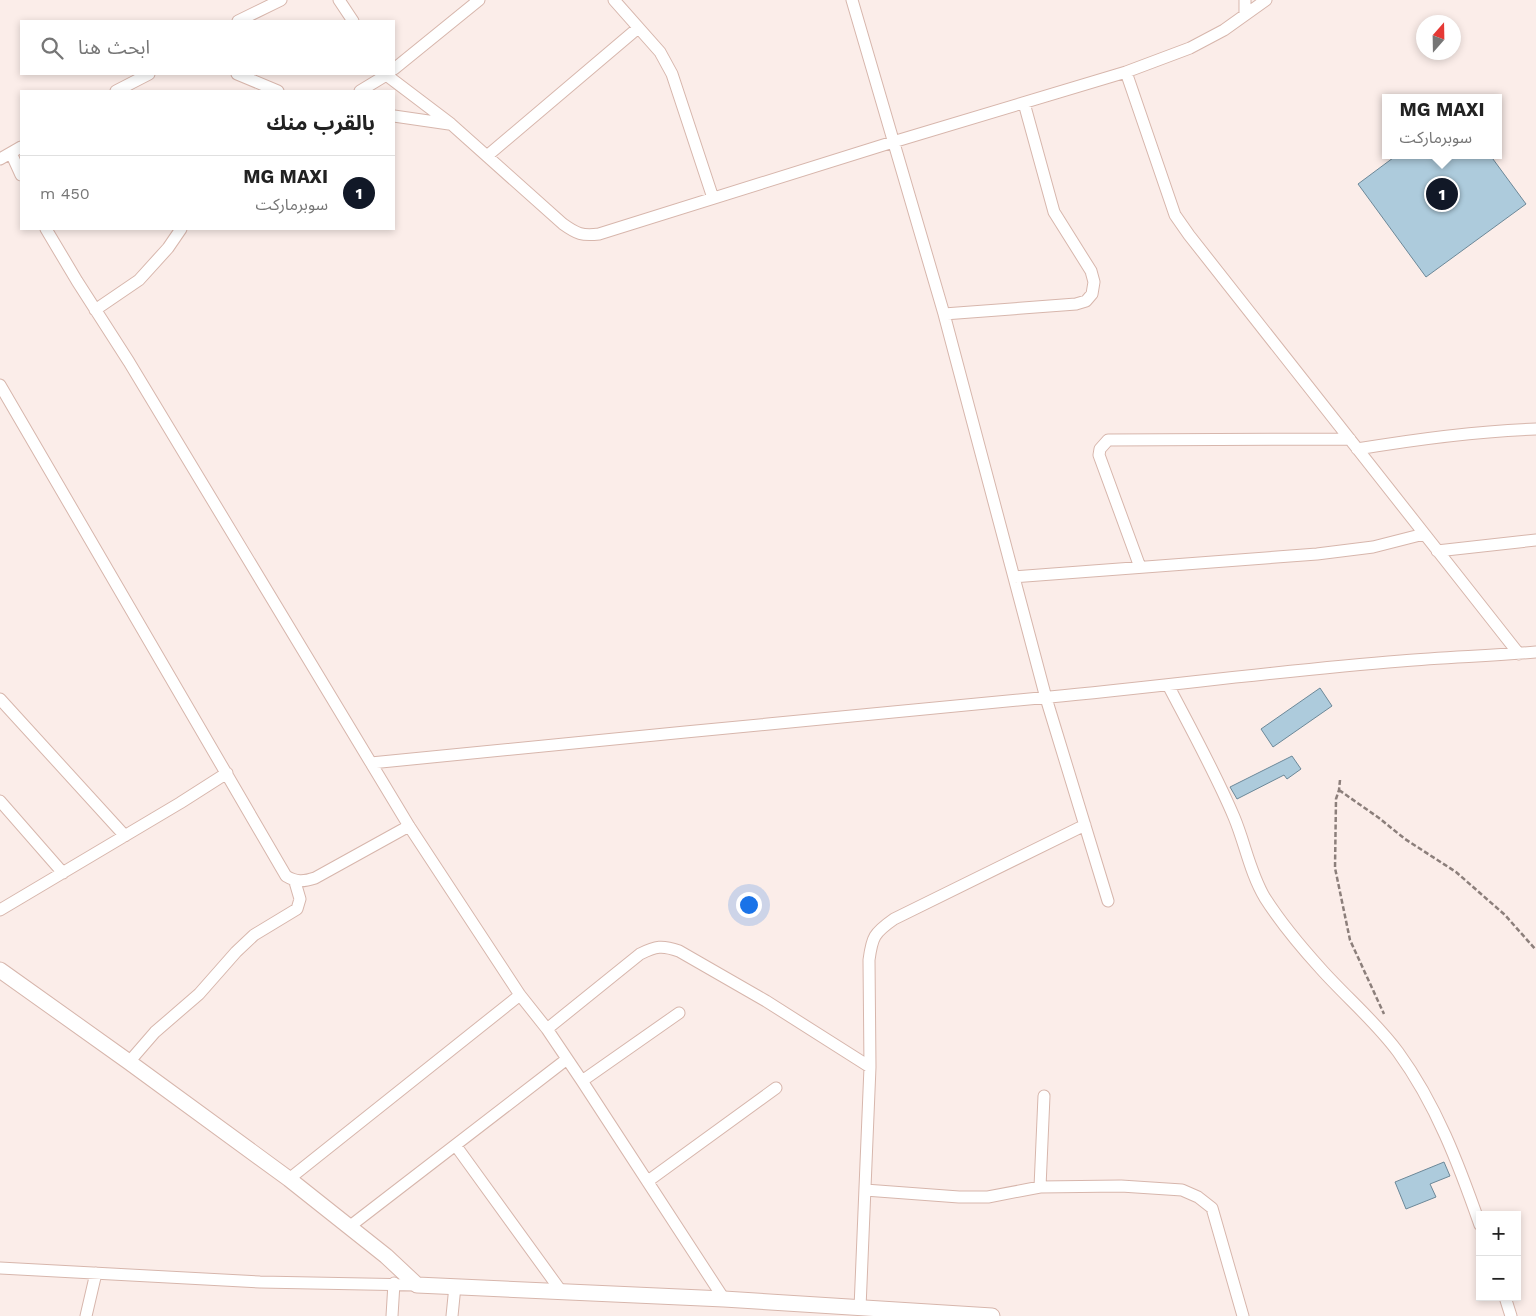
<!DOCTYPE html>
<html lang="ar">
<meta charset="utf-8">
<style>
:root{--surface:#fff;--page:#f6f6f6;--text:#222;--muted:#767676;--line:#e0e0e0;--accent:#111827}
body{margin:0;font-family:"Work Sans","Noto Sans Arabic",sans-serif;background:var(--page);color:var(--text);direction:rtl}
.controls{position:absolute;right:15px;bottom:15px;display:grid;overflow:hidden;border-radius:0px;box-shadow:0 2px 8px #0003}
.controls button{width:45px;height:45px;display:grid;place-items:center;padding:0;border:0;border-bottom:1px solid var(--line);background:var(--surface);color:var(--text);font:25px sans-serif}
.compass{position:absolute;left:1416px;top:15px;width:45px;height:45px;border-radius:50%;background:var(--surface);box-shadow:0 2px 8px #0003;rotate:20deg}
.you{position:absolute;left:748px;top:904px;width:18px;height:18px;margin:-12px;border:4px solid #fff;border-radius:50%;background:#1a73e8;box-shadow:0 0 0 8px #1a73e833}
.badge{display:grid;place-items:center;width:32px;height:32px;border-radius:50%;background:var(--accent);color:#fff;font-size:16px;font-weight:700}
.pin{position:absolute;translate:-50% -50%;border:2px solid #fff;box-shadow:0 1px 5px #0006}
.popup{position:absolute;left:1382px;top:94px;width:120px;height:65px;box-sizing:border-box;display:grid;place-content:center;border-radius:0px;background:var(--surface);filter:drop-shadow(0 1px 4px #0005);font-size:16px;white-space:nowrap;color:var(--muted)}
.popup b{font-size:19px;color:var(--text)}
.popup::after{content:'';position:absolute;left:50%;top:100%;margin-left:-10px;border:10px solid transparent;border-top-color:var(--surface)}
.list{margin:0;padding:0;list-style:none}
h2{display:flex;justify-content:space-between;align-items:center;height:65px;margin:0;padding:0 20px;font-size:21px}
h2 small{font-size:16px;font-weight:400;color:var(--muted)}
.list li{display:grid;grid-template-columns:32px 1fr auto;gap:15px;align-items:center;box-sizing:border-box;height:75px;padding:0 20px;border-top:1px solid var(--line)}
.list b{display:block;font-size:19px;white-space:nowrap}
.list p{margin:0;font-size:16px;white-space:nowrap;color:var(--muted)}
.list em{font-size:16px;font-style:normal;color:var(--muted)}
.icon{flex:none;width:28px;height:28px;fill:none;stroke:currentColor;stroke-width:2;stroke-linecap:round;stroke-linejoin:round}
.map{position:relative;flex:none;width:1536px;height:1316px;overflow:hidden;direction:ltr}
.search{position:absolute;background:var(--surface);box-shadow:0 2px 8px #0003;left:20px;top:20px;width:375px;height:55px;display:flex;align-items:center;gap:12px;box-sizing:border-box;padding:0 18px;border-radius:0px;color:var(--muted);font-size:19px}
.panel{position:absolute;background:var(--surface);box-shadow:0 2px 8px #0003;left:20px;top:90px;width:375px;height:140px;border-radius:0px;direction:rtl}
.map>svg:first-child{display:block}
</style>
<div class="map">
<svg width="1536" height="1316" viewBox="0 0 1536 1316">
<rect width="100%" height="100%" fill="#fbede9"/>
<path fill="#adcbdc" stroke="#6c8898" d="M1397,155H1490L1526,204L1426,277L1358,184Z
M1320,688L1332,706L1273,747L1261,729Z
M1292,756L1301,769L1287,779L1284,775L1237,799L1230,787Z
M1444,1162L1450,1176L1430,1184L1436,1197L1406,1209L1395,1182Z"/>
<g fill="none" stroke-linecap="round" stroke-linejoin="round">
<g stroke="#d7b6ac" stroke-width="13">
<path id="minor" d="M339,0L353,21
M614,0L660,52L672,74L713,198
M852,0L944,314L1046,698L1108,901
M1245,0V15
M238,21L281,0
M394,69L479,0
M1126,72L1175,215L1189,235L1519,654
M237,74L278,91
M385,74L451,124L563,224C577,234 582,236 599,234L893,142L1126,72L1190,48L1224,30L1266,0
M116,91L149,74
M360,91L388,74
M394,116L449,124
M11,153L21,175
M487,156L638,28
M0,159L21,147
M46,229L77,281L129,362L409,826L520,995L547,1029L582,1081L724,1299
M95,310L139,280L168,248L181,229
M944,314L1076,304L1086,301L1092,294L1094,282L1091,271L1054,212L1024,103
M0,385L286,876C296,882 303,882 315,878L409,826
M1357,449C1417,439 1476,431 1536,429
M1437,551L1536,540
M1140,567L1099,455L1100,449L1108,440L1350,439
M1014,577L1317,554L1373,547L1424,534
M1168,685C1191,729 1215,772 1234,817C1245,843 1250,873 1265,898C1281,923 1301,947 1321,969C1346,997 1376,1022 1398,1052C1436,1104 1459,1165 1480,1225
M0,699L125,836
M371,763C597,739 824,720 1050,697C1167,686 1284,670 1401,661C1446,657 1491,656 1536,652
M0,801L63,873
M0,910L180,803L227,773
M547,1029L640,954C656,946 662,945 679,951L766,1001L870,1067
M129,1062L155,1032L199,994L236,952L254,935L297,909L300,899L295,882
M582,1081L679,1013
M456,1146L561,1291
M289,1179L520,995
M648,1181L776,1088
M1040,1187L1044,1096
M865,1190L959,1197H988L1040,1187L1121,1186L1182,1190L1198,1197L1212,1208L1243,1316
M349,1227L567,1059
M0,1268L260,1282L417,1285
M1505,1297L1511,1316
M860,1308L870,1067L869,960C872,937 874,933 894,919L1085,825
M86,1316L96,1273
M392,1316L394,1283
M452,1316L455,1286"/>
</g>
<g stroke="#d7b6ac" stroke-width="17">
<path id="tertiary" d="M0,970L129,1062L289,1179L386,1256L417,1285L724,1299L992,1316"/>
</g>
<path stroke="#8c7f7b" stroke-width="2.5" stroke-dasharray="5 2.5" stroke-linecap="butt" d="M1340,780L1339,790L1336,799L1335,868L1350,940L1384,1014
M1339,790L1379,818L1405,839L1456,872L1505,915L1536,950"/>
<use href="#minor" stroke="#fff" stroke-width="11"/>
<use href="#tertiary" stroke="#fff" stroke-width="15"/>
</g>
</svg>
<div class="controls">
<button>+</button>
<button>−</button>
</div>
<svg class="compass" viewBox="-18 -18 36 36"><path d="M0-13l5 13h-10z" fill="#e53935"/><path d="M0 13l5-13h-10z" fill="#767676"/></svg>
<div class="you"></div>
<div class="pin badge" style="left:1442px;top:194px">1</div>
<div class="popup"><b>MG MAXI</b>سوبرماركت</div>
<div class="search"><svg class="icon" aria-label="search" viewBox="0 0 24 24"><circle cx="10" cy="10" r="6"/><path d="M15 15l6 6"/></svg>ابحث هنا</div>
<section class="panel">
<h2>بالقرب منك<small></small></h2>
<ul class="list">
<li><span class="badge">1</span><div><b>MG MAXI</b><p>سوبرماركت</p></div><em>450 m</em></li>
</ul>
</section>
</div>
